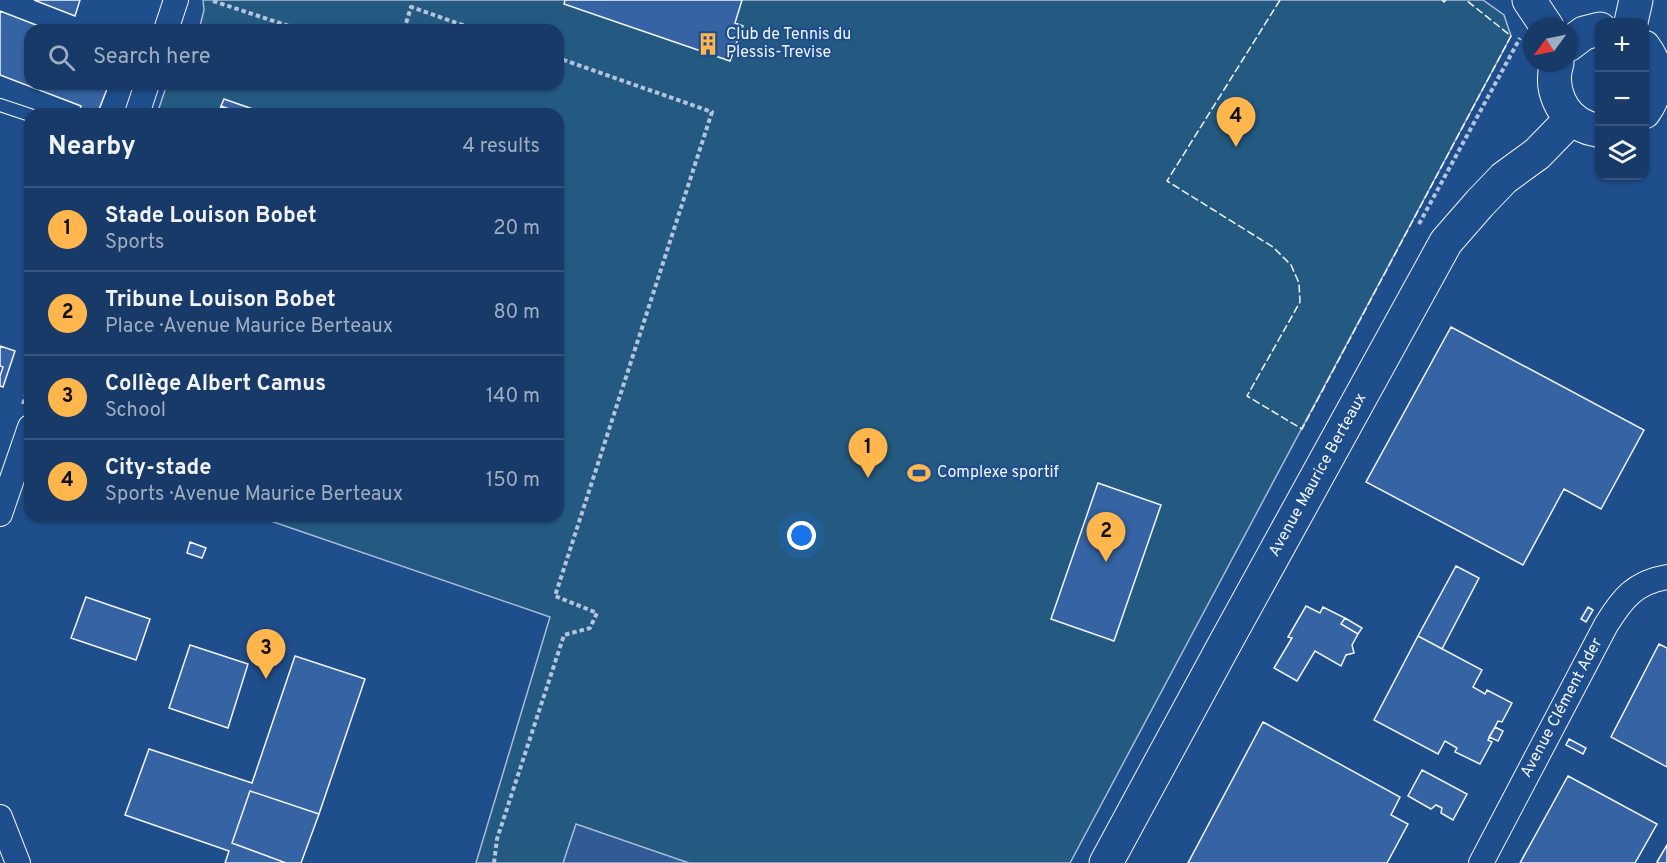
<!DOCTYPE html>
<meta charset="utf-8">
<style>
:root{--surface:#173a69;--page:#244571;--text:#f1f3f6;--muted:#9eadc0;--line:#36547d;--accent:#ffb74d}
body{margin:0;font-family:Overpass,sans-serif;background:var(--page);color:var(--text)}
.controls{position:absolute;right:18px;top:18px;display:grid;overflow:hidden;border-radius:12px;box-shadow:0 2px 4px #0004}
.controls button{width:54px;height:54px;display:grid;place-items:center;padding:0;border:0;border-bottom:2px solid var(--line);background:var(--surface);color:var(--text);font:30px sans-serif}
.compass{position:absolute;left:1523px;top:18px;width:54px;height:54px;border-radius:50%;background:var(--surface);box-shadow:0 2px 4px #0004;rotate:237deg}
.you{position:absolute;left:802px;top:536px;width:21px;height:21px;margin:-15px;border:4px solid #fff;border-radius:50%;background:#1a73e8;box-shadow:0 0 0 9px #1a73e833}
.badge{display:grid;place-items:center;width:39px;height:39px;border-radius:50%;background:var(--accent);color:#111;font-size:20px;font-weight:700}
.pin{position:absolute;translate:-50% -50px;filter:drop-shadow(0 2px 3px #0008)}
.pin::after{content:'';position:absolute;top:32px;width:21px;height:18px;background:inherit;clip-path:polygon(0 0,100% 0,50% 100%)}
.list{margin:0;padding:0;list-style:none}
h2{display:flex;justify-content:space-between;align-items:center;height:78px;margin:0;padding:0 24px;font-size:26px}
h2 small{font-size:20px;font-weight:400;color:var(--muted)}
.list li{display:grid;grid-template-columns:39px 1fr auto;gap:18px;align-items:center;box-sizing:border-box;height:84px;padding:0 24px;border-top:2px solid var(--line)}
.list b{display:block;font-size:22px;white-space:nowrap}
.list p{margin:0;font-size:20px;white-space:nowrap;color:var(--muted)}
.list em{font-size:20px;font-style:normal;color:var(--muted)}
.icon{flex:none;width:33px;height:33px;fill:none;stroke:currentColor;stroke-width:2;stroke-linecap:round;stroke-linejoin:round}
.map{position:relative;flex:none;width:1667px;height:863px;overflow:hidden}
.search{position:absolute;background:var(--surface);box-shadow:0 2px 4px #0004;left:24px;top:24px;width:540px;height:66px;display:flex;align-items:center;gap:15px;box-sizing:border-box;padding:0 21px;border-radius:18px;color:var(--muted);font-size:22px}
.panel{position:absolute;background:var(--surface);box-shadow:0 2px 4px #0004;left:24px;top:108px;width:540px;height:414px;border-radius:18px}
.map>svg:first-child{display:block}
</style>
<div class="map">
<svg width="1667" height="863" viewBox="0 0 1667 863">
<rect width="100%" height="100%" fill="#1f4e8c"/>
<path fill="#245a82" stroke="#a8bbd7" stroke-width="1.5" d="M203,0H1483L1504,15L1511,36L1070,863H476L550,617L256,516H558V114H157L167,84H558V30H199L204,10Z"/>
<path fill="#305b95" stroke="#a8bbd7" stroke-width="1.5" d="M576,824L689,863H563Z"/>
<path fill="#3563a3" stroke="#f2f6ff" stroke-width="1.5" d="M34,0H80L75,16Z
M565,0H742L735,23L743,26L730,61L564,4Z
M0,11L49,30H30V84H109L98,112L95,111L94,114H78L81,106L0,75Z
M224,99L267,114H243L221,106Z
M221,106L243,114H219Z
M1451,327L1644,430L1601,509L1564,489L1523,565L1366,482Z
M0,346L15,351L3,387L0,386V376L3,367L0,366Z
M1098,483L1161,505L1114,641L1051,619Z
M190,542L206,548L202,558L187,553Z
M1456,566L1479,578L1442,649L1418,636Z
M86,597L150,619L136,660L71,638Z
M1306,606L1320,613L1323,607L1345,618L1341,624L1358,634L1352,645L1354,653L1346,655L1341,666L1315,651L1297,681L1274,668L1292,638L1288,637Z
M1588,607L1593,610L1586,622L1581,619Z
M1345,618L1362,628L1358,634L1341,624Z
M1418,636L1482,670L1473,687L1485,694L1487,690L1512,703L1502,722L1498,721L1495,727L1488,740L1492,742L1480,764L1455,752L1457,748L1445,741L1438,754L1374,720Z
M1659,644L1667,648V767L1611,737Z
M190,645L248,664L228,728L169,708Z
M295,656L365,679L319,814L250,791L232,843L286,863H225L229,851L125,815L149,749L252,783Z
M1263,722L1400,797L1391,815L1408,824L1387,863H1188Z
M1495,727L1503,731L1498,741L1489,737Z
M1569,739L1586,748L1583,754L1566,745Z
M1422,770L1467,794L1453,820L1441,813L1442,808L1436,805L1431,809L1408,796Z
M1568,776L1657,824L1635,863H1520Z
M250,791L319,814L301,863H286L232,843Z
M1667,845V863H1658L1657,862Z"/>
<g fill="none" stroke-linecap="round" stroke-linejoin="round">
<g stroke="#f2f6ff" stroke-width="14">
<path id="lane" d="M0,105L30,115"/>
</g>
<g stroke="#f2f6ff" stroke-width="26">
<path id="street" d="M166,30L176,0
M137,114L147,84
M0,514L30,427
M0,817L18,863
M1481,863L1606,625C1622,599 1635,582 1667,577"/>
</g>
<g stroke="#f2f6ff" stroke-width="35">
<path id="secondary" d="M1529,0L1547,27
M1631,22L1636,0
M1568,45L1584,33L1600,29
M1644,47C1660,68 1659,91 1644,112
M1557,63C1549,88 1561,117 1586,127C1590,129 1595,129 1600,131
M1106,863L1223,647L1446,242L1480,203L1504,178L1537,154L1572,118"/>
</g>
<path stroke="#b3c4dc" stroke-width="4" stroke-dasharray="4.5 3" stroke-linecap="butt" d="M213,1L301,30
M404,30L411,7L477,30
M1419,224L1520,38
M23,404L30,382
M494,863L497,839L564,635L590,628L597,613L555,596L712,112L558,58"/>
<use href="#lane" stroke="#1f4e8c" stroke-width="12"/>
<use href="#street" stroke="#1f4e8c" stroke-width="24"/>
<use href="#secondary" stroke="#1f4e8c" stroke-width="33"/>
<path stroke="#f2f6ff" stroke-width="1.5" stroke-dasharray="8 3" stroke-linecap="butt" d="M1280,0L1167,181L1273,247L1291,265L1299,283L1300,302L1247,396L1302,429L1511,36L1466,0
M1442,0L1444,2L1446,0"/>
</g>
<defs>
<g id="building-bare" transform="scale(1.8)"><path d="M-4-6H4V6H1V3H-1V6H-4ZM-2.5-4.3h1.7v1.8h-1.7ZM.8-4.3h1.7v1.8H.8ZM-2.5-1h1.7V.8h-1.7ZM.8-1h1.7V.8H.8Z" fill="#ffb74d" stroke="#1f4e8c" stroke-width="2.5" paint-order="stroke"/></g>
<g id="stadium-bare" transform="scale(1.8)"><path d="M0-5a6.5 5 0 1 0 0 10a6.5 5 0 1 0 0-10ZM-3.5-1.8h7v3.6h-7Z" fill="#ffb74d" stroke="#1f4e8c" stroke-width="2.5" paint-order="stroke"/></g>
</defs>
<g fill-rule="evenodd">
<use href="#building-bare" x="708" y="44"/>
<use href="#stadium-bare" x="919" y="473"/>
</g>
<g text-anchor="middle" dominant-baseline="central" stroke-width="4.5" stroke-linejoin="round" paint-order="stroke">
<g font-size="16" fill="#f2f6ff" stroke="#1f4e8c" text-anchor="start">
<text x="726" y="35">Club de Tennis du<tspan x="726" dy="18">Plessis-Trevise</tspan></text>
<text x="937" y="473">Complexe sportif</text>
</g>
<g font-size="16" fill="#f2f6ff" stroke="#1f4e8c">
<text transform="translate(1318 475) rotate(-61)">Avenue Maurice Berteaux</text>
<text transform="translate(1562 708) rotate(-62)">Avenue Clément Ader</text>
</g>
</g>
</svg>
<div class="controls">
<button>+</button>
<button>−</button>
<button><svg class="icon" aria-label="layers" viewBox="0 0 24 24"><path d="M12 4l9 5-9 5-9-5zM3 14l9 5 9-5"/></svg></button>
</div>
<svg class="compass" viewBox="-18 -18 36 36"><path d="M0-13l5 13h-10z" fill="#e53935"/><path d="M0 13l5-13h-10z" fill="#9eadc0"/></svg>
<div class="you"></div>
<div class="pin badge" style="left:868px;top:478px">1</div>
<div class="pin badge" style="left:1106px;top:562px">2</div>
<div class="pin badge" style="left:266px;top:679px">3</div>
<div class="pin badge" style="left:1236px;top:147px">4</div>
<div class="search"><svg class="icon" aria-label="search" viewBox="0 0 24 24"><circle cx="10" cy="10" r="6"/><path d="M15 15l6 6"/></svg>Search here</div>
<section class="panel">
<h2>Nearby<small>4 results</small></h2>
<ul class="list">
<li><span class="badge">1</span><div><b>Stade Louison Bobet</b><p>Sports</p></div><em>20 m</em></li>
<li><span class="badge">2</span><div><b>Tribune Louison Bobet</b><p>Place · Avenue Maurice Berteaux</p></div><em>80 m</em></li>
<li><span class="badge">3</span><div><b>Collège Albert Camus</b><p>School</p></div><em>140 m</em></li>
<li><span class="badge">4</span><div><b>City-stade</b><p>Sports · Avenue Maurice Berteaux</p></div><em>150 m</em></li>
</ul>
</section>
</div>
